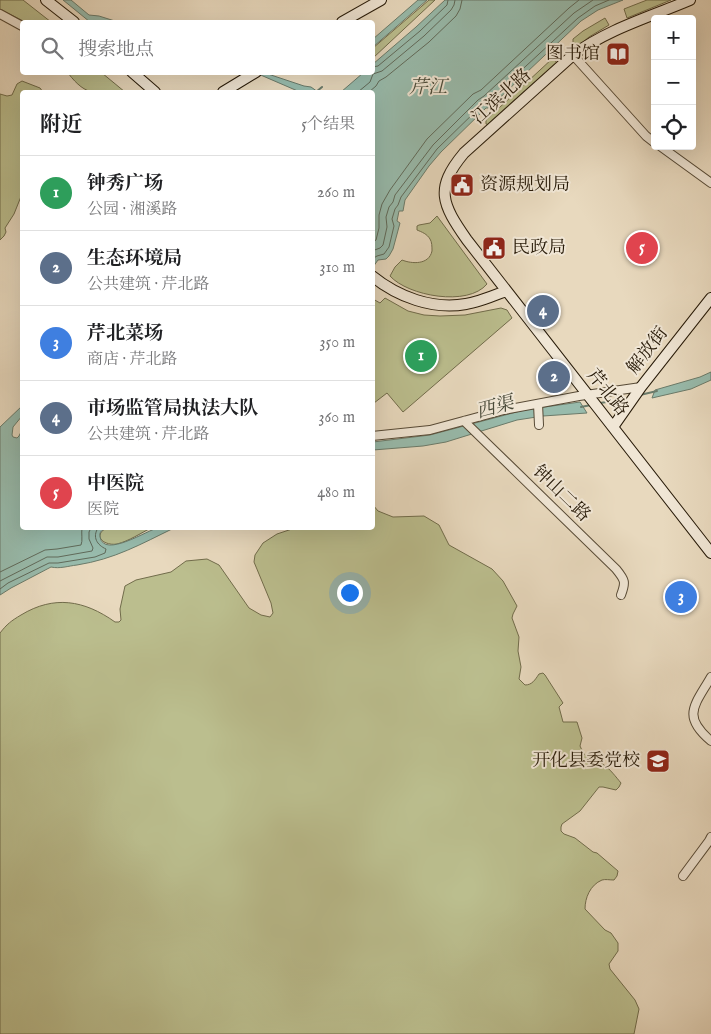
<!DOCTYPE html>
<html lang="zh">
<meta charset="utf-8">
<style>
:root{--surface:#fff;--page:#f6f6f6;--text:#202124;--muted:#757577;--line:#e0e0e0;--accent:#1a73e8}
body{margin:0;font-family:"IM FELL English","Noto Serif SC",serif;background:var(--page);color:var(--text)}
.controls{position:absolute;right:15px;top:15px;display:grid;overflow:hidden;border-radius:5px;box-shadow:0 5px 20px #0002}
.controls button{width:45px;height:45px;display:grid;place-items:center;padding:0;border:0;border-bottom:1px solid var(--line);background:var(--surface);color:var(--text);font:25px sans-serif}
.you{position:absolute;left:349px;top:592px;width:18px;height:18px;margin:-12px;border:4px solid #fff;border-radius:50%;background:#1a73e8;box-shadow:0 0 0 8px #1a73e833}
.badge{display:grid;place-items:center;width:32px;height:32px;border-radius:50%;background:var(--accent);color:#fff;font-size:16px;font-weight:700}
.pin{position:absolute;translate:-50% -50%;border:2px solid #fff;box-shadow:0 1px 5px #0006}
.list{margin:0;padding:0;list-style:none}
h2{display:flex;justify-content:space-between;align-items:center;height:65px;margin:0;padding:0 20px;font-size:21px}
h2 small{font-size:16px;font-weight:400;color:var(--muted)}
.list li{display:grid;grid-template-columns:32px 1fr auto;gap:15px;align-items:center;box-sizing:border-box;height:75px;padding:0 20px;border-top:1px solid var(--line)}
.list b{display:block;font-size:19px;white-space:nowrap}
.list p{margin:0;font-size:16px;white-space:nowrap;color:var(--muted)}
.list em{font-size:16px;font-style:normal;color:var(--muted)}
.icon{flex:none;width:28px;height:28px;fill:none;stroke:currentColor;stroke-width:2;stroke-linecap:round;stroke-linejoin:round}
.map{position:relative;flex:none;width:711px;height:1034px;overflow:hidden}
.search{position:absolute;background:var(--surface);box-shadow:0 5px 20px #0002;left:20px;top:20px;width:355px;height:55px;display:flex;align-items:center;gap:12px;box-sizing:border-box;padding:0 18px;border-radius:5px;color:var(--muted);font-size:19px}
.panel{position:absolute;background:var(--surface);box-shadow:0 5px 20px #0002;left:20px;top:90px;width:355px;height:440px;border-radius:5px}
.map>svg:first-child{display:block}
</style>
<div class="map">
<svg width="711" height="1034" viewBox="0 0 711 1034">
<rect width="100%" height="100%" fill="#e8d9be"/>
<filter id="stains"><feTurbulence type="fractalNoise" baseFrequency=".004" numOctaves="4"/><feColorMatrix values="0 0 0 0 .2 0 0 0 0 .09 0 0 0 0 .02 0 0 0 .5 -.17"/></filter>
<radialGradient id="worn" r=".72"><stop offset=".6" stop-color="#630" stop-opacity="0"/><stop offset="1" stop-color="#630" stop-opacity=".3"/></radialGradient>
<path fill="#bbbe8e" stroke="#716c4b" d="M0,0H23L51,22H25L0,9Z
M429,0H435L373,58V48Z
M647,0H671L627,18L624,9Z
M605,18L609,25L589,37L577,47L573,43V39L583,31Z
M553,58L557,63L490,125L486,124V120Z
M68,73H102L125,92C97,93 87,98 68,73Z
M22,81L40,88L43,92H22V194L14,214L5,228L6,232L4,236L0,240V94L7,96L12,95L17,84Z
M437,216L487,284C468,307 408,296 390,276L395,267L402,260C412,264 429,265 432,251C432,247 432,242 430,239C427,234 422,232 417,230V226L419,225L430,223Z
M385,298L408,311L424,315L440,316L465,315L501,308L507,310L512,318L403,412L387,393L374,403L373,401V299L380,303Z
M373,505L378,511L393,517L424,516L439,525L449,545L492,569L503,581L517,606L513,614L512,618L519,637L518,651L521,667L519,679L525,685C532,685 535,680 539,674L543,673L545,675L563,703L559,707L563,722H577L582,738L580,746C588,764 593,757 604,765C610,769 616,777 621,783L619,787L616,790L603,787H599L580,811L562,824L561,827V831L564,834L575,838L593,852L597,853L618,871L617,876L614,880C610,880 605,879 602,880C590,885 585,898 585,909L605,930L611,933L618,943V951L609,964L610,969L635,1000L639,1009L634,1034H0V633C7,624 11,621 21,615C54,595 84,600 115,622H119L121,620L120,609L125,586L136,580L171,572L186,561L207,559L219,565L249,608L261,615L270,617L273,613L271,603L254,562L255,555L263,543L277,534L295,528H372Z
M106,528H151C141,533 129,541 117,544C105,546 92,537 106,528Z"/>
<path fill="#98bbac" stroke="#6b7b6a" d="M63,0H71L89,15L99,16L118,22H90Z
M418,0H427L373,47V39Z
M445,0H623L598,10L581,21L489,108H486L441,152L429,166L405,200L403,211H399L397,221L400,223L393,249L389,256L386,259L378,260L373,267L372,92H341L363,73L372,72L373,64L416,27Z
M256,73H265L304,86L311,87L318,92H300Z
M711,372V380L691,389L652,398L655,390L700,377Z
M580,402L587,413L543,416L517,420L446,442L423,446L373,450V442L430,435L524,410Z
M22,406V416L13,427L12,435L13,437L17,438L19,436L22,430V528H106C102,530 99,532 100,537C104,559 149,529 158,528C163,526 169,527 174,528C141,544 115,559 77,565C68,566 60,569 51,567L11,588L0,595V427Z"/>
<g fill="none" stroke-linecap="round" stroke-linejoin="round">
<path stroke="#606a5a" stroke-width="1" d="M372,67L378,66L420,31L447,5L448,0
M358,92L370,82L373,74L382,71L424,36L451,10L454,5L455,0
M369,92L376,86L379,81L386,77L429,42L456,16L460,9L462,0
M372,243L376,240L379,228V215L382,204L390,190L427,139L473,94L481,90L569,8L579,0
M372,251L380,248L383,245L387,227L386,217L389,207L393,202L395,195L433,145L478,100L484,96L574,13L593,0
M372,259L377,256L384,254L389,247L394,226L392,219L395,209L398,205L401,197L437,149L482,105L487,102L578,18L595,6L609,0
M0,572L45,550L57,549L81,545C83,541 81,533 82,528
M0,581L47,557H58L92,551L93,548L89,539V532L91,528
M0,589L8,583L49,563H58L95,557L105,553L106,549C97,545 92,537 98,528"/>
<path stroke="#6b7b6a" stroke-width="2" d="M316,92L322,87
M640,395L657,391
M600,403L613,401
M581,407L591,405"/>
<g stroke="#574a36" stroke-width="10">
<path id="street" d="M0,14L22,26
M573,55L646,136L655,143
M660,146L711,183
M538,404L539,425
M464,421L616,569C625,580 626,582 621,595
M372,436L430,430L504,410L579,396L641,387
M711,677C695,705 681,716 711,741
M683,876L709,841L711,837"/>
</g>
<g stroke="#271a08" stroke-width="12">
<path id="secondary" d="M46,0L74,22
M690,0C650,17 608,29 573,55L464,153C434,189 442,204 467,240L711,553
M342,22L381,0
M132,72L155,92
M223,92L256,72
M372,276C398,297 433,310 466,304C479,302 493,296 506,291
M613,427L641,387L711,298"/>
</g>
<use href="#street" stroke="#f0e6d5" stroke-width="8"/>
<use href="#secondary" stroke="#f0e6d5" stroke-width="10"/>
</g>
<defs>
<g id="library-square" transform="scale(1.25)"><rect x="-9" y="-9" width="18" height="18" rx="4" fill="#8f2418" stroke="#f0e6d5"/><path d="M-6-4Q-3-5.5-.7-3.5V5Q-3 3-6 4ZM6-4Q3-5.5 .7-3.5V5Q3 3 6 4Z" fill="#fff"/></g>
<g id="civic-square" transform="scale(1.25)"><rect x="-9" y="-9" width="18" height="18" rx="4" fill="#8f2418" stroke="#f0e6d5"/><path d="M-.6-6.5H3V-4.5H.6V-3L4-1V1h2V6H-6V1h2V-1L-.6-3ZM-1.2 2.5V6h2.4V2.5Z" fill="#fff"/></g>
<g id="school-square" transform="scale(1.25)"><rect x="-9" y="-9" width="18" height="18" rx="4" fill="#8f2418" stroke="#f0e6d5"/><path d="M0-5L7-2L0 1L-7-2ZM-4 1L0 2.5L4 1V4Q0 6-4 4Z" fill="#fff"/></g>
</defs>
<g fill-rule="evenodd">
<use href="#library-square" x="618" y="54"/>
<use href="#civic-square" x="462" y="185"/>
<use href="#civic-square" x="494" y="248"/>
<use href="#school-square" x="658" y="761"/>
</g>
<g text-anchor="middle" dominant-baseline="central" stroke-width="4" stroke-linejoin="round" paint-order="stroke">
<g font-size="18" fill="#271a08" stroke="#f0e6d5" text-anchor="end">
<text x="600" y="54">图书馆</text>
<text x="480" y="185" text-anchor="start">资源规划局</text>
<text x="512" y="248" text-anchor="start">民政局</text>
<text x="640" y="761">开化县委党校</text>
</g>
<g font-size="18" fill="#271a08" stroke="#f0e6d5">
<text transform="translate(502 97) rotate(-42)">江滨北路</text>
<text transform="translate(648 351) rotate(-52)">解放街</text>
<text transform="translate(607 393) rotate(51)">芹北路</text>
<text transform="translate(561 494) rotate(44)">钟山二路</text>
</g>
<g font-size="19" font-style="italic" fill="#494a39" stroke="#f0e6d5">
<text x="428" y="88">芹江</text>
<text transform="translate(495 408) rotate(-15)">西渠</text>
</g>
</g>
<rect width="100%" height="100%" filter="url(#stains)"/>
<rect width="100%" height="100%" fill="url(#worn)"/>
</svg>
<div class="controls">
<button>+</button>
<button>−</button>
<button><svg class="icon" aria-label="locate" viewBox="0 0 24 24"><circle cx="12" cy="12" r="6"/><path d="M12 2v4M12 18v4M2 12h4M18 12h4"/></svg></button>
</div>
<div class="you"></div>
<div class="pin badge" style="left:421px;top:356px;background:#2e9e5b">1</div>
<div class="pin badge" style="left:554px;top:377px;background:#5c6f8a">2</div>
<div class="pin badge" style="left:681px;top:597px;background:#3f7fe0">3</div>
<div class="pin badge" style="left:543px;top:311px;background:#5c6f8a">4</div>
<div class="pin badge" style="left:642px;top:248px;background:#e0444e">5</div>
<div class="search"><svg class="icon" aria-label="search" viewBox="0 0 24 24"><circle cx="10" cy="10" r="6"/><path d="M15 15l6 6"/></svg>搜索地点</div>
<section class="panel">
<h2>附近<small>5个结果</small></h2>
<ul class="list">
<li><span class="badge" style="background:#2e9e5b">1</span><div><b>钟秀广场</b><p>公园 · 湘溪路</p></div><em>260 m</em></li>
<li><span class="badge" style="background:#5c6f8a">2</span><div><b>生态环境局</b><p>公共建筑 · 芹北路</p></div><em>310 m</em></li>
<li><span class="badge" style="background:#3f7fe0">3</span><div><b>芹北菜场</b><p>商店 · 芹北路</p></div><em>350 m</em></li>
<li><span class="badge" style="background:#5c6f8a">4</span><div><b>市场监管局执法大队</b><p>公共建筑 · 芹北路</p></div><em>360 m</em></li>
<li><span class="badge" style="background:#e0444e">5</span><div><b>中医院</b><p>医院</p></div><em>480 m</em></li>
</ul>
</section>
</div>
